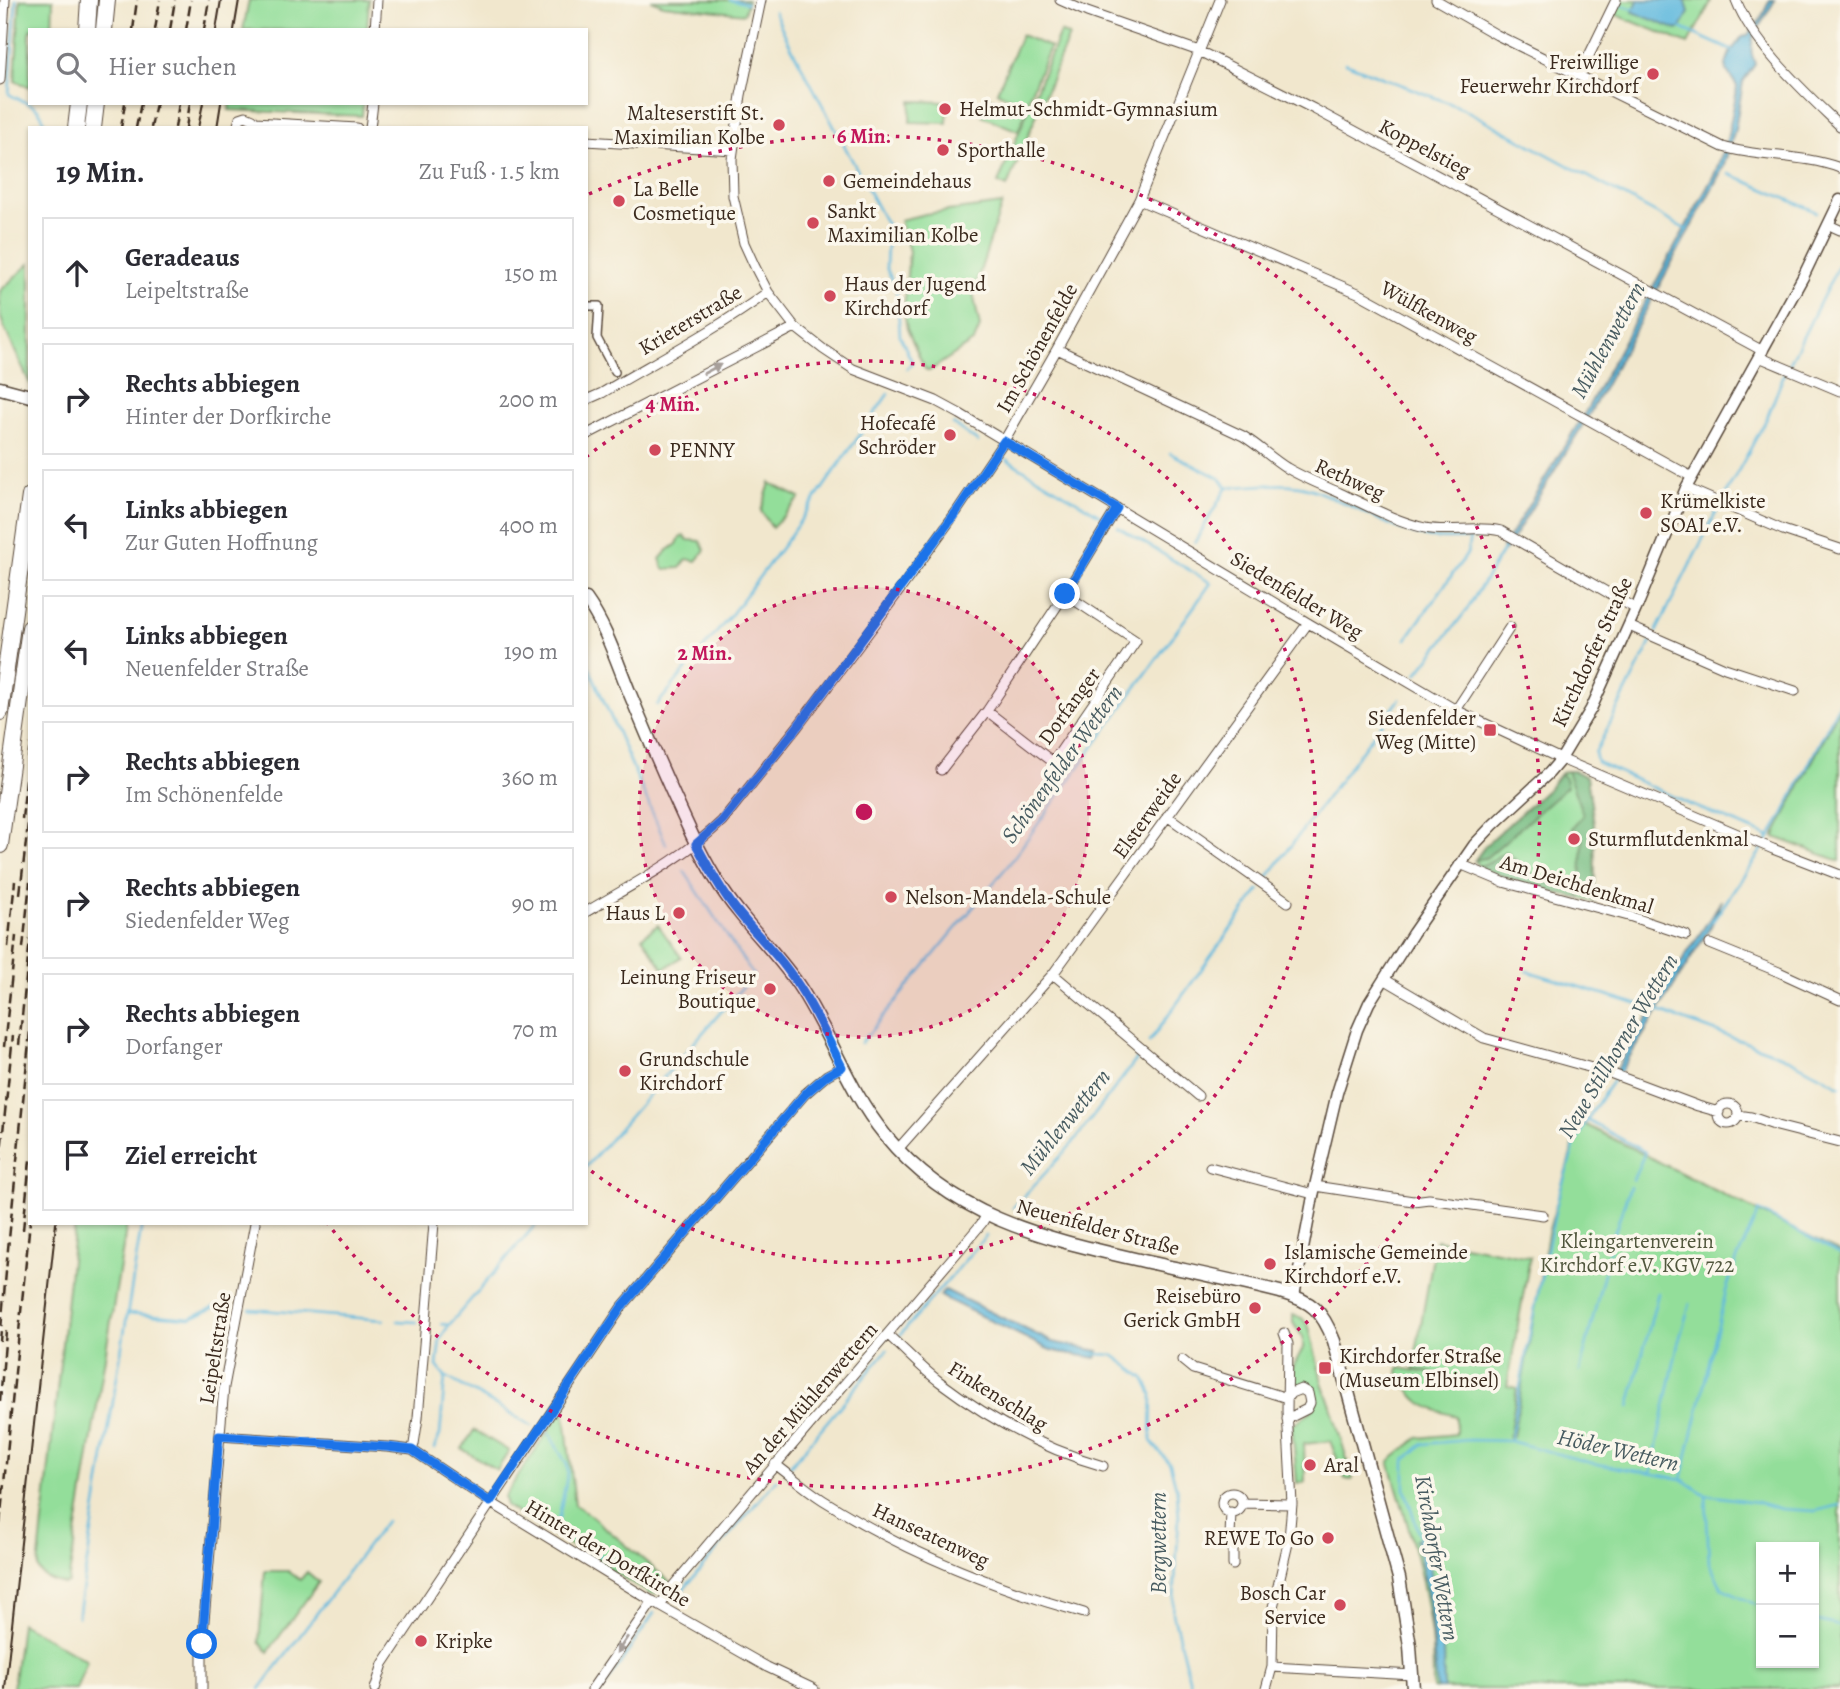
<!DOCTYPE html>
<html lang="de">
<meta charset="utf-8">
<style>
:root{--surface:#fff;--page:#f7f7f7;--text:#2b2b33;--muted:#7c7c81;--line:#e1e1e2}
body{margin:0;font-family:Alegreya,serif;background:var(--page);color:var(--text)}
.controls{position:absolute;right:21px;bottom:21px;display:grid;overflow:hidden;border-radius:0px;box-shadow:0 2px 5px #0004}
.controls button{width:63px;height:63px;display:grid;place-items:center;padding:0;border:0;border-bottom:2px solid var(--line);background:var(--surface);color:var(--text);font:35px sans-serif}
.stop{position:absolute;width:21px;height:21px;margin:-16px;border:5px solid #1a73e8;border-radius:50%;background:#fff}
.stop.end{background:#1a73e8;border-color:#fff;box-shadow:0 2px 7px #0008}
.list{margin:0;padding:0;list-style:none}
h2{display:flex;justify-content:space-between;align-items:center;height:91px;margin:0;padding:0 28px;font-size:30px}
h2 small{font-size:23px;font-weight:400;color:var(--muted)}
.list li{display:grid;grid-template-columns:46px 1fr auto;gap:21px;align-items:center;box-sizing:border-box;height:112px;margin:0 14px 14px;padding:0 14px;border:2px solid var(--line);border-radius:0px}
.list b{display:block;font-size:26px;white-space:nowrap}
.list p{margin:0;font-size:23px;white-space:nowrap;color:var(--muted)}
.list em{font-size:23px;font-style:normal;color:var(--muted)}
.icon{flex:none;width:38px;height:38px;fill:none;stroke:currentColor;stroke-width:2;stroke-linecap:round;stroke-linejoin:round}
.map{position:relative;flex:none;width:1840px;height:1689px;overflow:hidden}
.search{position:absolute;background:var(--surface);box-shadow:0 2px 5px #0004;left:28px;top:28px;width:560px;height:77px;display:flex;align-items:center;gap:18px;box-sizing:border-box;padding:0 24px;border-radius:0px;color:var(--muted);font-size:26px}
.panel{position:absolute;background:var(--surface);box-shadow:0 2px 5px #0004;left:28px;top:126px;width:560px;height:1099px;border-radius:0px}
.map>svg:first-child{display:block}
</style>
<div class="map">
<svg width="1840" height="1689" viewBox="0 0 1840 1689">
<rect width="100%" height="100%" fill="#fbf7ec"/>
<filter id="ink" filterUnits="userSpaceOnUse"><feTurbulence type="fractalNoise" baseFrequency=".0143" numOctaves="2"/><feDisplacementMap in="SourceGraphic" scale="14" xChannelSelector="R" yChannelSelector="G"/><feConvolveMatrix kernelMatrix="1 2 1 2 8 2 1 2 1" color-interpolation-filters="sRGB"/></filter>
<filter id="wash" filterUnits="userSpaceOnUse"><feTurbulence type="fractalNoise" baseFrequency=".00686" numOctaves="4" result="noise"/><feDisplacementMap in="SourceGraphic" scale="28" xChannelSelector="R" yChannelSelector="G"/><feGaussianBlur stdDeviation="1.57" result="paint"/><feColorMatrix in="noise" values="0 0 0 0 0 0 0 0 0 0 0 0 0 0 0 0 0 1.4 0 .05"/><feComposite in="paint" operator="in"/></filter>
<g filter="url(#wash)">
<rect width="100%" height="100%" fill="#f1e7cd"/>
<path fill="#93de9a" stroke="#67845c" stroke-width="2" fill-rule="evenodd" d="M20,0H53L52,30H30V87L15,81Z
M249,0H369L367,30H243Z
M651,0H748L744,14L663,5Z
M1620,0H1709L1711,2L1688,44L1614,14Z
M1060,32L1069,36L1007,187L998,183Z
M1021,35L1050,47L1026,104L997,92Z
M989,97L1026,112L1018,131L982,116Z
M911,101L948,102L947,123L910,122Z
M231,103H363L362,116L229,110Z
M1002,204L973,293L980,327L974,341L929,371L925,369L907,329L904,311L909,251L900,220L925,214Z
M30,263V384L4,327L0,315V291Z
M770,483L800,498L772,528L761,511Z
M684,536L688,540L700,541L705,550L696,561L687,559L680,568L664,569L660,559L667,551L677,544L680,537Z
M1840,707V861L1774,837Z
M1567,771H1574L1587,777L1594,824L1595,902L1535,888L1479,868L1475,860L1486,845L1549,788L1561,773Z
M658,925L681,957L664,969L642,937Z
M1584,1124L1756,1211L1840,1252V1689H1433C1433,1671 1433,1653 1431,1635C1424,1576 1406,1518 1389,1461L1418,1438L1456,1434V1416C1423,1408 1415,1403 1398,1373L1399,1368L1465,1379L1413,1369L1436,1240L1530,1257L1507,1386L1517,1388L1509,1437H1513L1548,1233L1574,1143ZM1761,1547H1814V1663H1761Z
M75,1223H127L68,1583L64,1584C53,1581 42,1579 38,1568Z
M1293,1315L1302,1318L1309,1327L1323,1386L1330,1403L1353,1479L1350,1480L1345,1479L1330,1441L1304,1444L1305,1482L1297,1483L1292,1425C1299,1420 1311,1414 1314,1407C1322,1391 1305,1381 1291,1387L1292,1369L1303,1348V1337L1293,1323Z
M564,1407L575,1505L585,1511L670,1582L661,1593L650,1594L506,1506L504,1497Z
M474,1430L509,1451L497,1470L462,1449Z
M265,1571H288L300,1580L307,1572L319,1582L268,1652L259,1642Z
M21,1623L87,1661L76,1689H13Z"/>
<path fill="#76bd82" stroke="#587450" stroke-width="2" d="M1567,771H1574L1587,777L1594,824L1595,902L1581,879L1583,840L1572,828L1583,815Z
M1560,774L1565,778L1567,787L1486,858L1475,860L1486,845L1549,788Z
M1505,851L1538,879L1579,892L1581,899L1535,888L1479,868L1478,866L1489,863Z"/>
<path fill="#61b9de" stroke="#4e727e" stroke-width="2" d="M1638,0H1685L1689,12L1681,28L1677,30L1633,12Z
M1770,0H1775L1753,37C1751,51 1750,50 1755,64L1743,82L1735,129L1723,168L1590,413L1505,551L1502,548L1505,540L1508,539L1586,411L1715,173L1727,140L1736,95L1737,86L1727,71L1726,64L1730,53L1741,38L1749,34L1760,20Z
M1722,900L1711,926L1620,1072L1615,1071L1686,955Z
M945,1290L1052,1342L1099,1351L1096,1358L1059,1352L1048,1349L940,1296Z
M1425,1536L1443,1647L1444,1689H1437L1429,1602L1416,1539Z"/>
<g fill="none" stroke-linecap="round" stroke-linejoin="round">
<path stroke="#61b9de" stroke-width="2.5" d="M16,0L9,94C27,106 42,101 45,128
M730,0L747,3
M1618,4L1634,9
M774,11L787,39L888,227L886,267L897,293L900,336L912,362L907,369
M1681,28L1735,52
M1345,63L1462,108L1687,230
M1729,174L1817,212
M1789,365L1840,262
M953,424L978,442
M1170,453L1221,479L1227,487C1251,487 1285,481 1308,488C1347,501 1383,526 1423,536C1443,541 1463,538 1483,537
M1006,459L1100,515
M1723,499L1767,418L1784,374
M1195,542L1227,487
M1656,632L1718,509
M1406,639L1467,554L1470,538
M1651,642L1595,753L1597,762L1689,804L1770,837
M586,660L666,844
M1417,674L1466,611L1505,547
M657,705L731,615L789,537L888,394
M1767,842L1782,817L1840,702
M1267,878L1400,699
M1713,921L1763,848
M1527,971L1656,1010L1783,1056L1840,1086
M1149,1042L1259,890
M861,1043L1010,863L1211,583L1118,527
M1587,1120L1645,1152L1633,1180
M586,1167L753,975L684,871
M1013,1208L1072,1144L1140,1055
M1613,1237L1630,1187
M250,1309L384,1320
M128,1313L190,1318L215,1307H224
M398,1321L417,1322
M441,1324L449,1325
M900,1335L986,1236
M1097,1354L1113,1355L1144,1378L1152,1394L1151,1441L1170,1464L1177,1491L1179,1518L1173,1613L1190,1683L1193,1689
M1580,1371L1611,1244
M445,1376L532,1426
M1629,1407L1658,1293
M548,1433L550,1435L567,1465L568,1472L558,1521V1530L601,1556L662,1583
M1510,1441L1533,1317L1558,1198L1575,1144L1587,1120L1621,1068
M434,1448L440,1435L445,1376L437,1366L440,1339L449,1325L537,1223
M790,1466L887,1350
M1651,1473L1678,1344L1690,1303
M1682,1479L1726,1291L1737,1259L1759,1211L1840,1254
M1706,1495L1709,1563L1722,1588L1761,1607
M1421,1539L1405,1490V1460L1423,1444L1469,1440L1510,1441L1592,1463L1682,1479L1706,1495L1756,1502L1781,1509L1815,1511L1840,1505
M678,1596L776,1480
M78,1617L142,1223
M1814,1620L1840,1626
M260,1689L386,1521
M603,1689L654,1613"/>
</g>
</g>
<g filter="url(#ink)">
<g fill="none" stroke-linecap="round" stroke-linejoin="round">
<g stroke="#564638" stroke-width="10">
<path id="pedestrian" d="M586,306H599L597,338L615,372"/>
</g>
<g stroke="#564638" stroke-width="11">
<path id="minor" d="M761,0L741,95L732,159L733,196L738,217L744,243L755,267L768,292L795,327L823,349L853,369L936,401L960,414L1308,623L1456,710L1561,759L1773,849L1840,875
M1060,0L1087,12L1199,51L1314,109L1763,351
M1436,0L1497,35L1723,147C1761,158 1803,154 1840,168
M1736,0C1754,46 1805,92 1840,126
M375,30L377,0
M1579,76L1616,0
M0,80L5,0
M255,122L357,128
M237,128L240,118L246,116L253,119L255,126
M370,128L373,103
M586,141L733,150
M1139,200L1358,293L1692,477
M1829,225L1840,230
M1057,349L1243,436C1258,445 1271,458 1287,468C1304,478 1322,485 1340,493C1368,506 1395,521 1425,528C1450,533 1476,525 1501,531L1636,609
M1759,357L1840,391
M586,400L602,393C658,360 716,330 768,292
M586,435L795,327
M1686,488L1783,530L1840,549
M1629,626L1725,668L1795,691
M1456,710L1510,627
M987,711L1053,762L1136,641L1065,594
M941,770L987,711L1065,594L1117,508
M1167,816L1288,902
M1460,864L1503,882L1632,917L1686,935
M586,912C633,884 683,859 722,821L798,726L878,620L957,511L1004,441L1057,349L1139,200L1220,0
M1710,944L1779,972L1840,1000
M1053,974L1198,1096
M1384,979L1484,1038L1610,1073L1698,1106L1719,1112
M1718 1114a10 10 0 1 1 20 0a10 10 0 1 1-20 0Z
M1738,1115L1751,1117L1777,1126L1840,1142
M898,1149L1053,974L1308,623
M1210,1167L1313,1194
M1315,1186L1413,1201L1429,1199L1543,1215
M888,1335C905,1350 921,1368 940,1382C989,1419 1043,1449 1103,1466
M1182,1360L1193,1369L1287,1398
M1287,1398L1291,1393L1301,1389L1308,1393L1310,1403L1307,1409L1287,1419
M220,1436L387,1447L412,1450L490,1502L660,1606L767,1667L814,1689
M412,1450L414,1444L418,1418L434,1223
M775,1464C791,1476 806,1489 823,1500C904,1551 991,1587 1084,1613
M1222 1503a10 10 0 1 1 20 0a10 10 0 1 1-20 0Z
M1242,1503L1292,1504
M1231,1512L1230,1537L1233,1545V1565
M660,1606L673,1586C775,1464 879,1345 982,1223L987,1214
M1272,1667L1413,1675
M202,1689V1644L224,1387L255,1223
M375,1689L383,1664L621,1308L805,1094L827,1075L842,1067
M592,1689L653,1601
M1266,1689L1272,1667L1273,1607L1289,1539L1292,1504L1287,1411L1288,1344L1284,1333"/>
</g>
<g stroke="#564638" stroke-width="13">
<path id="tertiary" d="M1294,1296L1315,1186L1337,1093L1357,1030L1369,1003L1413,933L1474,845L1493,825L1549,773L1561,759L1591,709L1636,609L1686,488L1803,277L1840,200"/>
</g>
<g stroke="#564638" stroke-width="15">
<path id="secondary" d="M0,388L30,396
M586,599C606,627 617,662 630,694C650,742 670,788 692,835C705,862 719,888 738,911C759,938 783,961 801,989C832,1037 848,1090 885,1135C951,1216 1039,1237 1135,1259C1183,1270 1232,1280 1280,1292C1312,1301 1322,1310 1334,1341L1399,1578L1410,1646L1413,1689"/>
</g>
<g stroke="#564638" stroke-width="18">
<path id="trunk" d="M87,30L89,0
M104,30L107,0
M76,128L79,103
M93,128L96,103
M0,712L30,496
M0,845L30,628"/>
</g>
<use href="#pedestrian" stroke="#fff" stroke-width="7"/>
<use href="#minor" stroke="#fff" stroke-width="9"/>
<use href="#tertiary" stroke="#fff" stroke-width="10"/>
<use href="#secondary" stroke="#fff" stroke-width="12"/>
<use href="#trunk" stroke="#fff" stroke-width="16"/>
<path stroke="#3b2a1e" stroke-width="2" d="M216,30L221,0
M234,30L239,0
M198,128L203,103
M217,128L221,103
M5,1689L56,1223"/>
<path stroke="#3b2a1e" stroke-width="2.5" stroke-dasharray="10 5" stroke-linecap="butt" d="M133,30L137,0
M155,30L160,0
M170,30L175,0
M186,30L191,0
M204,30L209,0
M121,128L125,103
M136,128L141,103
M151,128L156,103
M175,128L179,103
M186,128L190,103
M22,819L30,744
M20,894L30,807
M8,947L15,881
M23,948L30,882
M19,1045L30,939
M4,1047L16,936
M0,1161L13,1035
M23,1230L30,1160
M0,1341L8,1249L30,1032
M0,1401L6,1331
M0,1524L30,1221"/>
</g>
<defs><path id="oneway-solid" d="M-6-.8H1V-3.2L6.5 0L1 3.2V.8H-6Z" transform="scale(1.75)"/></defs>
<g fill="#a79f9a">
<use href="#oneway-solid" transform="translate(712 369) rotate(-28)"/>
<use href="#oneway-solid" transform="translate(622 1645) rotate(124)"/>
</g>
</g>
<g fill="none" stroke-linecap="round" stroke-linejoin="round" filter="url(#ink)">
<path stroke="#1a73e8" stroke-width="9" d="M202,1644L219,1436L387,1447L412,1450L490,1502L621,1308L805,1094L827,1075L842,1067C825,1034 810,999 787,969C772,949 754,932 738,912C721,891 709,868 696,844L722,821L798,726L957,511L1004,441L1117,508L1065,594"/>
</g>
<circle cx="864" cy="812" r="225" fill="#c2185b" fill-opacity=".12"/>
<g fill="none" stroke="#c2185b" stroke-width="3.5" stroke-dasharray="3.5 7">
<circle cx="864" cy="812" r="225"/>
<path d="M586 457A451 451 0 1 1 586 1167"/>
<path d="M589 194A676 676 0 1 1 328 1224"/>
</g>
<g fill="#d1495b" stroke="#fbf7ec" stroke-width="2.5">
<circle cx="1653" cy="74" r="7"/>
<circle cx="945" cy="109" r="7"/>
<circle cx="779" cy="125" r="7"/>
<circle cx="943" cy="150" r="7"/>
<circle cx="829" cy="181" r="7"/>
<circle cx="619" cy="201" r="7"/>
<circle cx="813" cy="223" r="7"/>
<circle cx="830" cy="296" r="7"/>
<circle cx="950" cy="435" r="7"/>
<circle cx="655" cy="450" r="7"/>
<circle cx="1646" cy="513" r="7"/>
<rect x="1483" y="723" width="14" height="14" rx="3.5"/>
<circle cx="1574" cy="839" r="7"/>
<circle cx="891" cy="897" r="7"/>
<circle cx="679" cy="913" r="7"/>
<circle cx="770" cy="989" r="7"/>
<circle cx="625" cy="1071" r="7"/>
<circle cx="1270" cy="1264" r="7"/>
<circle cx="1255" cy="1308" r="7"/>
<rect x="1318" y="1361" width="14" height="14" rx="3.5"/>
<circle cx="1310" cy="1465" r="7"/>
<circle cx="1328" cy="1538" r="7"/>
<circle cx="1340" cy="1605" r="7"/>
<circle cx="421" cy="1641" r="7"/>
</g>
<g text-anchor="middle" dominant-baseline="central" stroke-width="7" stroke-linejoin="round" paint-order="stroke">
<g font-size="21" fill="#3b2a1e" stroke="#fbf7ec" text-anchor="start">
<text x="1639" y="62" text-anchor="end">Freiwillige<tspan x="1639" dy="24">Feuerwehr Kirchdorf</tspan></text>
<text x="959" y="109">Helmut-Schmidt-Gymnasium</text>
<text x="765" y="113" text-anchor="end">Malteserstift St.<tspan x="765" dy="24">Maximilian Kolbe</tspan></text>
<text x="957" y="150">Sporthalle</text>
<text x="843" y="181">Gemeindehaus</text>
<text x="633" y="189">La Belle<tspan x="633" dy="24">Cosmetique</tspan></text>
<text x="827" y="211">Sankt<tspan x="827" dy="24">Maximilian Kolbe</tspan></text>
<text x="844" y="284">Haus der Jugend<tspan x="844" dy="24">Kirchdorf</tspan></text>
<text x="936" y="423" text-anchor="end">Hofecafé<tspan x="936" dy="24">Schröder</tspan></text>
<text x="669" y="450">PENNY</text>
<text x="1660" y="501">Krümelkiste<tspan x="1660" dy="24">SOAL e.V.</tspan></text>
<text x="1476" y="718" text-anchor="end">Siedenfelder<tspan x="1476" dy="24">Weg (Mitte)</tspan></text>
<text x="1588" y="839">Sturmflutdenkmal</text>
<text x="905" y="897">Nelson-Mandela-Schule</text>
<text x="665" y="913" text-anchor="end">Haus L</text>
<text x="756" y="977" text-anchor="end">Leinung Friseur<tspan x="756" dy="24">Boutique</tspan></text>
<text x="639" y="1059">Grundschule<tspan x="639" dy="24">Kirchdorf</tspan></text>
<text x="1284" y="1252">Islamische Gemeinde<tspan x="1284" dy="24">Kirchdorf e.V.</tspan></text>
<text x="1241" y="1296" text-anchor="end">Reisebüro<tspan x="1241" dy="24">Gerick GmbH</tspan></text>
<text x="1339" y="1356">Kirchdorfer Straße<tspan x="1339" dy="24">(Museum Elbinsel)</tspan></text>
<text x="1324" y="1465">Aral</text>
<text x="1314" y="1538" text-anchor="end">REWE To Go</text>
<text x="1326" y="1593" text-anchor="end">Bosch Car<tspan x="1326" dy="24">Service</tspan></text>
<text x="435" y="1641">Kripke</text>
</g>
<g font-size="21" fill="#3b2a1e" stroke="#fbf7ec">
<text transform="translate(1425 148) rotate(28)">Koppelstieg</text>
<text transform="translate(1429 312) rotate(29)">Wülfkenweg</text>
<text transform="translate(690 320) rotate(-31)">Krieterstraße</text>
<text transform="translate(1037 348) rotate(-61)">Im Schönenfelde</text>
<text transform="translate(1350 479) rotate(24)">Rethweg</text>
<text transform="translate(1297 595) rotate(31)">Siedenfelder Weg</text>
<text transform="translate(1592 652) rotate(-65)">Kirchdorfer Straße</text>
<text transform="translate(1069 706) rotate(-54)">Dorfanger</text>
<text transform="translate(1147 815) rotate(-54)">Elsterweide</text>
<text transform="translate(1577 884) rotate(17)">Am Deichdenkmal</text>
<text transform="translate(1098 1227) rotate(15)">Neuenfelder Straße</text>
<text transform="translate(215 1348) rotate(-81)">Leipeltstraße</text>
<text transform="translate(998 1396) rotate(32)">Finkenschlag</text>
<text transform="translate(810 1398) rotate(-49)">An der Mühlenwettern</text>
<text transform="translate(931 1535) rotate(25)">Hanseatenweg</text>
<text transform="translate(608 1553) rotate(31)">Hinter der Dorfkirche</text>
</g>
<g font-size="21" fill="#51573d" stroke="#fbf7ec">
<text x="1637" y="1241">Kleingartenverein<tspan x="1637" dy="24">Kirchdorf e.V. KGV 722</tspan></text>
</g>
<g font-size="23" font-style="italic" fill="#485c61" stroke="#fbf7ec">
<text transform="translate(1608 340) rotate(-61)">Mühlenwettern</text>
<text transform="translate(1062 764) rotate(-54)">Schönenfelder Wettern</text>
<text transform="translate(1618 1046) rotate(-59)">Neue Stillhorner Wettern</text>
<text transform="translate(1065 1122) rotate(-51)">Mühlenwettern</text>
<text transform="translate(1618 1450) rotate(13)">Höder Wettern</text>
<text transform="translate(1158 1543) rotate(-90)">Bergwettern</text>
<text transform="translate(1437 1558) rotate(80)">Kirchdorfer Wettern</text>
</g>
</g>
<circle cx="864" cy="812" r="10" fill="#c2185b" stroke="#fbf7ec" stroke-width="3.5"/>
<g font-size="21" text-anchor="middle" font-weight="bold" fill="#c2185b" stroke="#fbf7ec" stroke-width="7" stroke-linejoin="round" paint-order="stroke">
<text x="864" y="143">6 Min.</text>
<text x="673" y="411">4 Min.</text>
<text x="705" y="660">2 Min.</text>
</g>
</svg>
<div class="controls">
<button>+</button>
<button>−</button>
</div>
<div class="stop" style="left:202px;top:1644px"></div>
<div class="stop end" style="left:1065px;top:594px"></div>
<div class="search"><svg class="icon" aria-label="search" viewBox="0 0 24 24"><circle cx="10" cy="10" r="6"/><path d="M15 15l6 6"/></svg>Hier suchen</div>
<section class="panel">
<h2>19 Min.<small>Zu Fuß · 1.5 km</small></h2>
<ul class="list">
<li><svg class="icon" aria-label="ahead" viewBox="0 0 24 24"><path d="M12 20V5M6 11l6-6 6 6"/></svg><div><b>Geradeaus</b><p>Leipeltstraße</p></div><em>150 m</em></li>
<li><svg class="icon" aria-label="right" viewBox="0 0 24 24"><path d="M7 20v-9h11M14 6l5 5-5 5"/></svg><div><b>Rechts abbiegen</b><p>Hinter der Dorfkirche</p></div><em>200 m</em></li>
<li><svg class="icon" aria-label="left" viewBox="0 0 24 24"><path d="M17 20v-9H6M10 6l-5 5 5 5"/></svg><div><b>Links abbiegen</b><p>Zur Guten Hoffnung</p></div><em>400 m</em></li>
<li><svg class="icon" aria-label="left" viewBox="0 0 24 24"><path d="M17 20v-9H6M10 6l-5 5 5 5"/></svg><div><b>Links abbiegen</b><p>Neuenfelder Straße</p></div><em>190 m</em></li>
<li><svg class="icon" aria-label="right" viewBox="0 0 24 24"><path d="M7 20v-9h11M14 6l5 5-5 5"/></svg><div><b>Rechts abbiegen</b><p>Im Schönenfelde</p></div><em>360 m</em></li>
<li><svg class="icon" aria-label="right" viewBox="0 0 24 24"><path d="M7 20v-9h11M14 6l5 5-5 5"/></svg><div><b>Rechts abbiegen</b><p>Siedenfelder Weg</p></div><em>90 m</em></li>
<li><svg class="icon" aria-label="right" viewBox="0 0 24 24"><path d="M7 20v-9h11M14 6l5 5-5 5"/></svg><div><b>Rechts abbiegen</b><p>Dorfanger</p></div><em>70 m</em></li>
<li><svg class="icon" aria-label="arrive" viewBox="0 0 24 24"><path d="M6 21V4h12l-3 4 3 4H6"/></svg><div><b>Ziel erreicht</b></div></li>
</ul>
</section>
</div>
